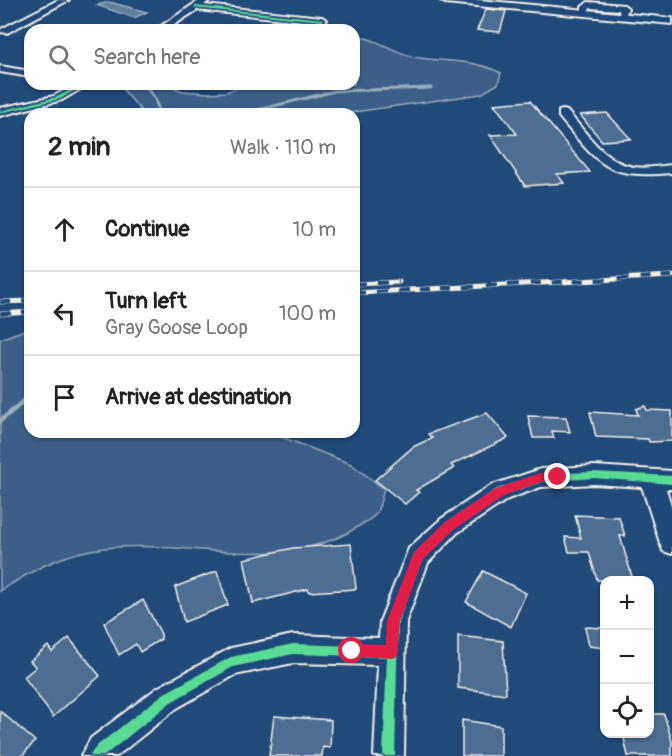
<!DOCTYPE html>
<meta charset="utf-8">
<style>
:root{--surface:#fff;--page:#f2f2f2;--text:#222;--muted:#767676;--line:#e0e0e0}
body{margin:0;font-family:Pangolin,sans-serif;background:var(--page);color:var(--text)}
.controls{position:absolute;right:18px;bottom:18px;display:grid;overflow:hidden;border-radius:12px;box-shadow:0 2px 4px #0004}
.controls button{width:54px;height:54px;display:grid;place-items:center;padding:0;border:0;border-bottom:2px solid var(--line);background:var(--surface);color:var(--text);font:30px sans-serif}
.stop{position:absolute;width:18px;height:18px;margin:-14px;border:4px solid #e11d48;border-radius:50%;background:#fff}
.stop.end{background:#e11d48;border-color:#fff;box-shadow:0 2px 6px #0008}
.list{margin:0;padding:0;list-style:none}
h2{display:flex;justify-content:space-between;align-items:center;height:78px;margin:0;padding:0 24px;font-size:26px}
h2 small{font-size:20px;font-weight:400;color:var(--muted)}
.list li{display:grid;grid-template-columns:39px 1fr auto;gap:18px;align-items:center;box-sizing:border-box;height:84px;padding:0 24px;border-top:2px solid var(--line)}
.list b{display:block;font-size:22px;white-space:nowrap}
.list p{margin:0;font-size:20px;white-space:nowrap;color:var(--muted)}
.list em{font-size:20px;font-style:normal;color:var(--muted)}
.icon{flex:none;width:33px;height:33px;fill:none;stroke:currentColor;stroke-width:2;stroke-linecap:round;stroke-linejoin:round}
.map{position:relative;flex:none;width:672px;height:756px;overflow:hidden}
.search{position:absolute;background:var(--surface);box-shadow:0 2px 4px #0004;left:24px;top:24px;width:336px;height:66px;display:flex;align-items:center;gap:15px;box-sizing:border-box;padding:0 21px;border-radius:18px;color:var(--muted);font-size:22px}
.panel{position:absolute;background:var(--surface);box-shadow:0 2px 4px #0004;left:24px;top:108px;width:336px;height:330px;border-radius:18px}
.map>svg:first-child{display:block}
</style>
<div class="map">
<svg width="672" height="756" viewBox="0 0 672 756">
<rect width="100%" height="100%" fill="#1f4a7a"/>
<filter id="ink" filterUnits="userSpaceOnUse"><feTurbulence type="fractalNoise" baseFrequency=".0167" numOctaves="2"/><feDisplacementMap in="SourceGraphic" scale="12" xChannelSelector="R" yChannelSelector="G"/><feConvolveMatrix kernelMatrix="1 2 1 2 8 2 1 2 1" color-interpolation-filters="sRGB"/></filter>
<g filter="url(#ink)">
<path fill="#3a5f88" stroke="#97a8b8" stroke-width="1.5" d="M354,35C376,38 393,52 415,57C444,63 473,58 501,73L498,84L481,94L340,114H144L118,84H166L182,91L208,93L226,92L250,84H354Z
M30,328V432H269L351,464L384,489C381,497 380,509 375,515C371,520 361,524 356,528C276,577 178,535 91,550C55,557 30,572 0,591V339Z"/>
<path fill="#627e9d" stroke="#9cacbb" stroke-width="1.5" d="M109,2L147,12L134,18L97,5Z"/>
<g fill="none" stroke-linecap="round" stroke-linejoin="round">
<path stroke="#9cacbb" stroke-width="3" d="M144,84L155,99L160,114
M241,114L335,91L431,88"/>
<path stroke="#9cacbb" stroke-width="4.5" d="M0,421L30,396"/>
</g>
<path fill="#4d6e92" stroke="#f4f1e8" stroke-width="1.5" d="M486,9L506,11L500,32L477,30Z
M530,101L590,172L557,174L564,183L525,186L490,135L517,134L494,104Z
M607,113L631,139L602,141L580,115Z
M645,406L647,410L672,411V441L649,442L648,439L596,437L590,412L638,415L636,409Z
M487,413L508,438L451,465L454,468L416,490L419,492L405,504L375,480L413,447L432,438L428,434Z
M528,416L566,417L570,432L552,431L554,438H533Z
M575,515L619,517L625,536H620L633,580H597L589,552H569L565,537L581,538Z
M351,544L356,589L309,592L308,589L253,603L244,559L293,548Z
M217,571L228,605L184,622L175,587Z
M483,571L526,593L511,627L466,602Z
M143,600L161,634V639L140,652L136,644L119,655L104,623Z
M585,627L604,628V648L589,646Z
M458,636L503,641L506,694L458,688Z
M69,638L100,676L53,717L24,677L36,667L30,661L48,646L52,652Z
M0,711L35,741L22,756H0Z
M650,714H664L672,741V756H628L623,734H650Z
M274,716L331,720L330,748L323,747L322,756H269Z
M462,720L501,726V756H462Z"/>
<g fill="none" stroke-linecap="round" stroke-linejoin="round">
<g stroke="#f4f1e8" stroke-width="4">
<path id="minor" d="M58,0H69L7,33L0,32L1,29Z
M200,0H210L204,5L322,17L327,20L322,23L197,10L166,30H155Z
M588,2L624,5L628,8L626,14H620L619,10L590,8L588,11H582V7Z
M0,66L30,71V77L0,72Z
M76,84H89L62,100L0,116V108L54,96Z
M563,110L567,111C585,131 606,164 634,167C647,169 660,166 672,165V173C605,179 600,165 559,117V111Z
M594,466L672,471V489H666L672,508V554L663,551L660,543L642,487L594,484L541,487L508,499L457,533L428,563L406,621L404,756H374L378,665L293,663L235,675L177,708L117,756H81L91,738L157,688L231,648L293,635L379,638L380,621L409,548L441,519L492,485L541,469Z"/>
</g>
<g stroke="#f4f1e8" stroke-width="4">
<path id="major" d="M440,0H479L672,18V24L445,3Z"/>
</g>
<use href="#minor" fill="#1f4a7a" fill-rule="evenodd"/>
<use href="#major" fill="#1f4a7a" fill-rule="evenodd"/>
<g stroke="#f4f1e8" stroke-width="5">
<path id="rail" d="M354,284L399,282
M354,293L672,276
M0,302L30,301
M0,314L30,312"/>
</g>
<use href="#rail" stroke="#1f4a7a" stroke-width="4" stroke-dasharray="11" stroke-linecap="butt"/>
<g stroke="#1f4a7a" stroke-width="3">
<path id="cycleway" d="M195,6L322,19L324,20L322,21L194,8Z
M81,84H86L60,99L0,113V111L57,97Z
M594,472L672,476V484L594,478L541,482L503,495L452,529L422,559L398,621L395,756H383L387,657L293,654L233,667L171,702L104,756H90L92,752L98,745L163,694L231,657L293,644L387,647L388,621L415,553L446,523L497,489L541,474Z"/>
</g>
<use href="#cycleway" fill="#5adb95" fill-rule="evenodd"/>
</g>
</g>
<path fill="#e11d48" d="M558,472L562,474V480L541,482L504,495L453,530L423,559L400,621L397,657L392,659L347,656L345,651L347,646L352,644L386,645L387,621L414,552L445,522L496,488L541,473Z"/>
</svg>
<div class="controls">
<button>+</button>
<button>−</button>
<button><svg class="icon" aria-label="locate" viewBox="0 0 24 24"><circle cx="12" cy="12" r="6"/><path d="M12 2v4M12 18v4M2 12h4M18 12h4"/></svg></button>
</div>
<div class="stop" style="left:352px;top:651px"></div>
<div class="stop end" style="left:558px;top:477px"></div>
<div class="search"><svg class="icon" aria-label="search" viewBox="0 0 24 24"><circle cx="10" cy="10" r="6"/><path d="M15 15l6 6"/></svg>Search here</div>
<section class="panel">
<h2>2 min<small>Walk · 110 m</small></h2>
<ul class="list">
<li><svg class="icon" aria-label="ahead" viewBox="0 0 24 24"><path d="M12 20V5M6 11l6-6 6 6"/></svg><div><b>Continue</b></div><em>10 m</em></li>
<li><svg class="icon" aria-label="left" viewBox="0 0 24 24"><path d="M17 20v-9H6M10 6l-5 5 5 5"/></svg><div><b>Turn left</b><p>Gray Goose Loop</p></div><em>100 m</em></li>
<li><svg class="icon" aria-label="arrive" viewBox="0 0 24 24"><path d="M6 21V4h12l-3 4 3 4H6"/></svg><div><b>Arrive at destination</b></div></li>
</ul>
</section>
</div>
